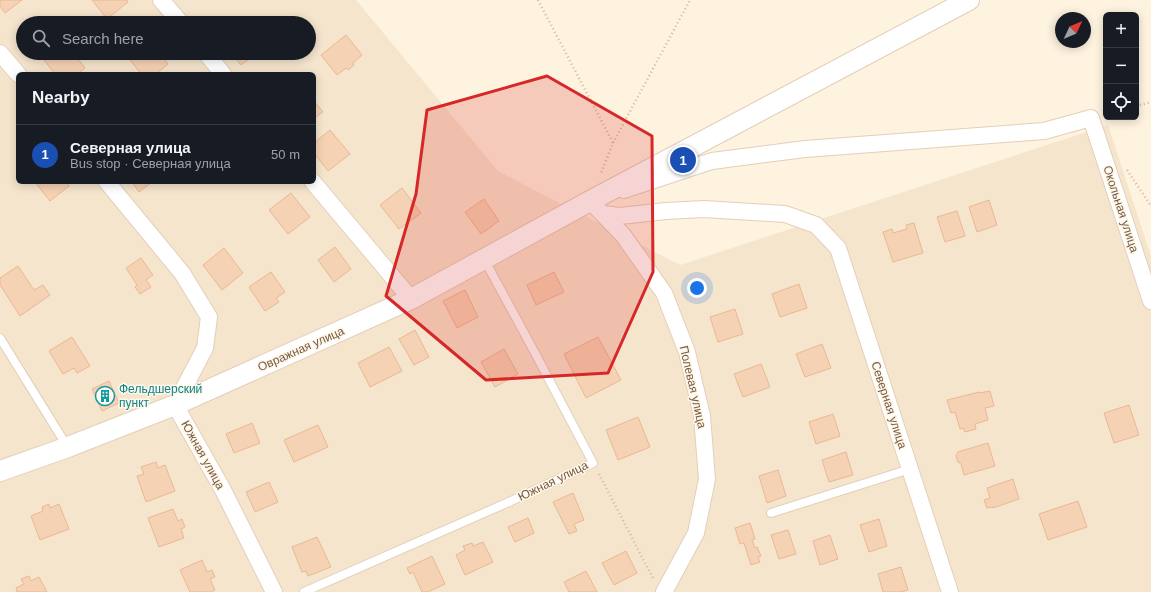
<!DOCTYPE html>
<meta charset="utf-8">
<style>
:root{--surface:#171b24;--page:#242831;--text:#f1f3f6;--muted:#9ea1a6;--line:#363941;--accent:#f36c39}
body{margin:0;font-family:Arial,sans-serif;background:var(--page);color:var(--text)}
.controls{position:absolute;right:12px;top:12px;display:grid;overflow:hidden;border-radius:6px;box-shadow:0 2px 10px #0003}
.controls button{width:36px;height:36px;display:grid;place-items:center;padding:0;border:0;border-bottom:1px solid var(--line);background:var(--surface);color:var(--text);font:20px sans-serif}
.compass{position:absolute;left:1055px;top:12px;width:36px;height:36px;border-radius:50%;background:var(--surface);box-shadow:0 2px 10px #0003;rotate:46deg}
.you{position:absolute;left:697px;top:288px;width:14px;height:14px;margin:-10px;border:3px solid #fff;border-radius:50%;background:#1a73e8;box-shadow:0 0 0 6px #1a73e833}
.badge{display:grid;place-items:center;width:26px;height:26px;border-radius:50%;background:var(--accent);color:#fff;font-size:13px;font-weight:700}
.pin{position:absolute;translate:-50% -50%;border:2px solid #fff;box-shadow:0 1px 4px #0006}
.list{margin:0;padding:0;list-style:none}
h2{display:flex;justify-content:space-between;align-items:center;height:52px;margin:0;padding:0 16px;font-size:17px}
h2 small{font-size:13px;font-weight:400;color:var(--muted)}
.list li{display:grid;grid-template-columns:26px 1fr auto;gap:12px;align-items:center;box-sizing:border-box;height:60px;padding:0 16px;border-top:1px solid var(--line)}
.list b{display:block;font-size:15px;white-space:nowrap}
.list p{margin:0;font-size:13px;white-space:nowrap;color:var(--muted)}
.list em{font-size:13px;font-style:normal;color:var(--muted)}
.icon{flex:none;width:22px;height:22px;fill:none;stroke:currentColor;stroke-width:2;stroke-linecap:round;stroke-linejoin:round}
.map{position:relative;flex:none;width:1151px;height:592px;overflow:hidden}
.search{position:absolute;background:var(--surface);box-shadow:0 2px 10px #0003;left:16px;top:16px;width:300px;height:44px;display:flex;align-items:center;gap:10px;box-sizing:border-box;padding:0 14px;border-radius:22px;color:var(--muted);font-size:15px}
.panel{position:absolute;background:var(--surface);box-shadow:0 2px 10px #0003;left:16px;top:72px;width:300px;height:112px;border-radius:6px}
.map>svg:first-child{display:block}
</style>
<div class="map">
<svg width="1151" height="592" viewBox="0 0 1151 592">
<rect width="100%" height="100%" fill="#fef3df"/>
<path fill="#f6e5cd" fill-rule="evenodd" d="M0,0H356L498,171L680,265L1108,125L1151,256V592H0ZM23,23H309V53H23ZM18,74H314V182H18Z"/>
<path fill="#f6d2b4" stroke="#e9b893" d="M0,0H22L5,13L0,6Z
M92,0H127L128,2L107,19Z
M346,35L362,55L353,63L354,65L348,70L346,68L337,75L321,55Z
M53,53H73L85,68L77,74H55L44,60Z
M132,53H160L168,64L156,74H141L128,57Z
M231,53H257L241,65Z
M314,101L323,112L314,118Z
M330,130L350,154L328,171L314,153V143Z
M35,182H66L69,186L50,201Z
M132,182H152L139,192Z
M402,188L421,213L399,229L380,205Z
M291,193L310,217L288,234L269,210Z
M484,199L499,221L481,234L465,212Z
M989,200L997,225L977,232L969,207Z
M957,211L965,236L945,242L937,217Z
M914,223L923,253L893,262L883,232L892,229L893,233L907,229L906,225Z
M335,247L351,269L334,282L318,260Z
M224,248L243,273L222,290L203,265Z
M141,258L153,275L146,280L151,287L140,294L135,287L137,285L126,268Z
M18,266L34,290L43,285L50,295L20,316L0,285V278Z
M271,272L285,292L276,298L279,302L265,311L249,287Z
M554,272L564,292L536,305L527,285Z
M799,284L807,308L780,317L772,294Z
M465,290L478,317L457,328L443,301Z
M735,309L743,334L718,342L710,317Z
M415,330L429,357L414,365L399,339Z
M72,337L90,366L77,373L74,368L63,374L49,351Z
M598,337L621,380L586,398L564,354Z
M822,344L831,368L805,377L796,354Z
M389,347L402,371L370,387L358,363Z
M504,349L518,374L495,387L481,362Z
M761,364L770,387L743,397L734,374Z
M109,381L119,403L102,411L92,389Z
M990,391L994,406L985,408L988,420L975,424L976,429L965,432L963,428L960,429L955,412L951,413L947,400L979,392V393Z
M1129,405L1139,435L1114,443L1104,413Z
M833,414L840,436L816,444L809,422Z
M638,417L650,447L618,460L606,430Z
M252,423L260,443L234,453L226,434Z
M318,425L328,447L294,462L284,440Z
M988,443L995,466L964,475L961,464L958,462L956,456L958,452Z
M846,452L853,475L829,482L822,460Z
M156,462L158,468L165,465L175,491L146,502L137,476L144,474L141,467Z
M778,470L786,496L767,503L759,476Z
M1013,479L1019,499L993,508V507L987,508L984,500L990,498L987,488Z
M269,482L278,502L255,512L246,492Z
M573,493L584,520L574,524L577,531L569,534L553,502Z
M1078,501L1087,527L1048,540L1039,514Z
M49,504L50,508L59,504L69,529L40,540L31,516L43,511L42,507Z
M173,509L178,521L182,519L185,527L181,529L184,538L159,547L148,518Z
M528,518L534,533L515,542L508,527Z
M879,519L887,546L869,552L860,525Z
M750,523L755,539L752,540L755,548L757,547L761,556L758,557L760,562L751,565L744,543L740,544L735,528Z
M788,530L796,554L779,559L771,535Z
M830,535L838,559L820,565L813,541Z
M317,537L331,567L308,576L306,571L302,572L292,547Z
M483,542L493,562L465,575L456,555L465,550L463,546L472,543L473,546Z
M626,551L637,573L614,585L602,563Z
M432,556L445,584L428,592H422L413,572L410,574L407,568Z
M202,560L207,572L212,570L215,577L210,579L215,590L211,592H190L180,570Z
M901,567L908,590L901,592H883L878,574Z
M586,571L597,592H569L564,582Z
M29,576L31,581L39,577L47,592H17L16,588L24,584L21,579Z"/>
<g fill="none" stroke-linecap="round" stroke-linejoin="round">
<g stroke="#e3cfba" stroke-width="10">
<path id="service" d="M0,338L67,446
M771,513L910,469
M304,592L509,502L593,463L535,353L484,259"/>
</g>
<g stroke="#e3cfba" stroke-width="18">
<path id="minor" d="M161,0L181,23
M0,53L18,74
M206,53L223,74
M107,182L182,273L209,317L205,348L175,405L223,490L274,592
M313,182L411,299
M624,190L712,161L805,149L1044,131L1091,118L1151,301
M602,197L590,201L623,235L664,293L687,352L702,416L707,479L696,533L664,592
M603,214L620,216L666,211L704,209L785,214L816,225L838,248L950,592"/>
</g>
<g stroke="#e3cfba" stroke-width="22">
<path id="tertiary" d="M0,471L68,447L175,405L411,299L590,201L969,0"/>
</g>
<path stroke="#dab598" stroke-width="2.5" stroke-dasharray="1 3" stroke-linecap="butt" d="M538,0L613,143L601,173
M1136,106L1151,102
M613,143L690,0
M1127,170L1151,206
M599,474L644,561L653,578"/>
<use href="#service" stroke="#fff" stroke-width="8"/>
<use href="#minor" stroke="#fff" stroke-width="16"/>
<use href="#tertiary" stroke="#fff" stroke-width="20"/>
</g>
<path fill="#d62828" fill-opacity="0.2" stroke="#d62828" stroke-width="3" stroke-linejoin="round" d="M547,76L652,136L653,272L608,373L486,380L386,296L416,194L427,110Z"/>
<defs>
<g id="building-ring" transform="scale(1)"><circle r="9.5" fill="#fff7e7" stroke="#0f9aa8" stroke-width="1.5"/><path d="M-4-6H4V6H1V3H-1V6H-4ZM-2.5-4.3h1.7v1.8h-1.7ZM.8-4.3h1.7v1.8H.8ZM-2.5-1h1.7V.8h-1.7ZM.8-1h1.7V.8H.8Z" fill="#0f9aa8"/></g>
</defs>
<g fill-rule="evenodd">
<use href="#building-ring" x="105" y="396"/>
</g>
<g text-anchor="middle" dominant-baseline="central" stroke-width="3" stroke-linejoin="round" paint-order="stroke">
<g font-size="12" fill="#765945" stroke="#fff7e7">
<text transform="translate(1121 209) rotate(72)">Окольная улица</text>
<text transform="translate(301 349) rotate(-24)">Овражная улица</text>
<text transform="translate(693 387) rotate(77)">Полевая улица</text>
<text transform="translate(889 405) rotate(72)">Северная улица</text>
<text transform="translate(203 455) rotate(61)">Южная улица</text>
<text transform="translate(553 481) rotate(-26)">Южная улица</text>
</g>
<g font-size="12" fill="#0d838f" stroke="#fff7e7" text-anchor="start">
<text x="119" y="389">Фельдшерский<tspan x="119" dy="14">пункт</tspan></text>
</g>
</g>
</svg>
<div class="controls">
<button>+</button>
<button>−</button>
<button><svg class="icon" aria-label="locate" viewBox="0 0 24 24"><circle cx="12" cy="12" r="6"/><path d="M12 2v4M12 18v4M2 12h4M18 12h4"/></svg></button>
</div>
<svg class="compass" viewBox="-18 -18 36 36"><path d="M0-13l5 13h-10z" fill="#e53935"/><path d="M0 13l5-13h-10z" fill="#9ea1a6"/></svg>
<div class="you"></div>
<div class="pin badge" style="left:683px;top:160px;background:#1a4fb4">1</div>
<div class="search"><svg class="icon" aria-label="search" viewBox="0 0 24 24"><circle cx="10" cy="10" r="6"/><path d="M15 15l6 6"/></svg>Search here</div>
<section class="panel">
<h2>Nearby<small></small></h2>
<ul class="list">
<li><span class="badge" style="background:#1a4fb4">1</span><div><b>Северная улица</b><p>Bus stop · Северная улица</p></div><em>50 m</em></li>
</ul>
</section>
</div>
